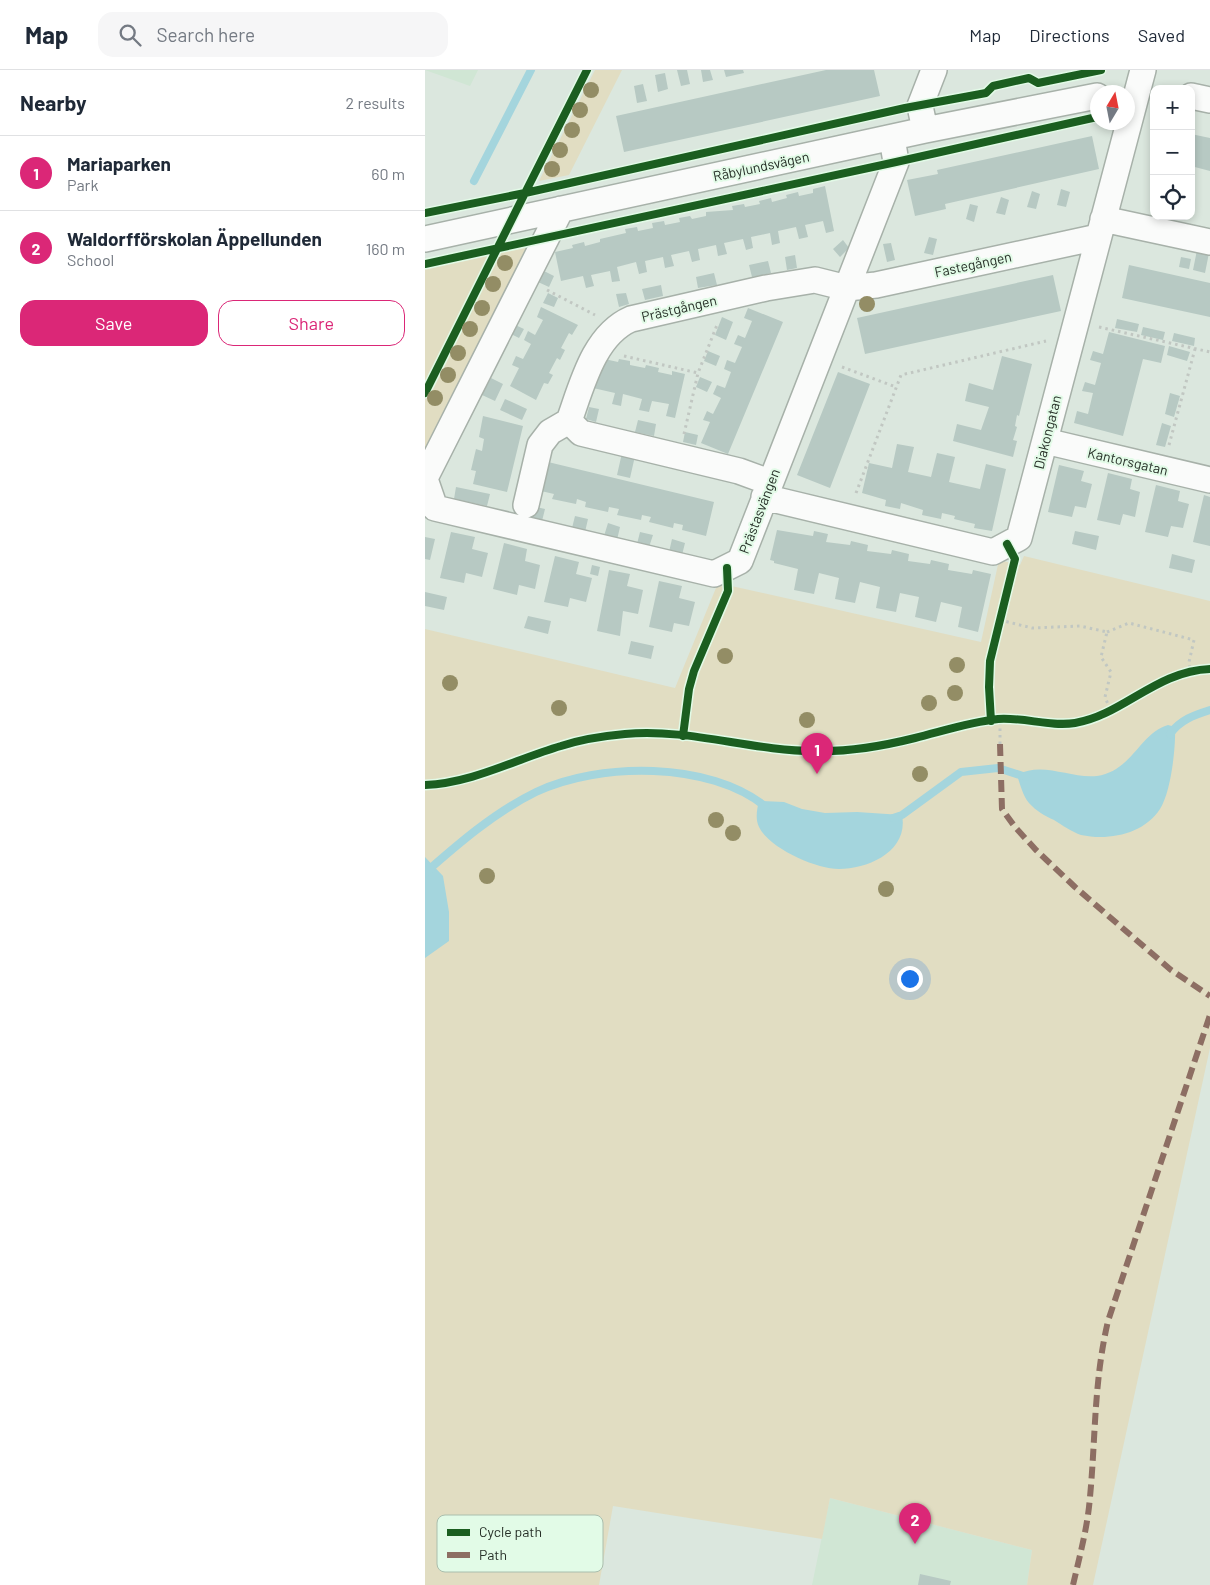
<!DOCTYPE html>
<meta charset="utf-8">
<style>
:root{--surface:#fff;--page:#f6f6f7;--text:#1f2937;--muted:#747a83;--line:#e0e1e3;--accent:#db2777}
body{margin:0;font-family:Barlow,sans-serif;background:var(--page);color:var(--text)}
.controls{position:absolute;right:15px;top:15px;display:grid;overflow:hidden;border-radius:10px;box-shadow:0 2px 8px #0003}
.controls button{width:45px;height:45px;display:grid;place-items:center;padding:0;border:0;border-bottom:1px solid var(--line);background:var(--surface);color:var(--text);font:25px sans-serif}
.compass{position:absolute;left:665px;top:15px;width:45px;height:45px;border-radius:50%;background:var(--surface);box-shadow:0 2px 8px #0003;rotate:10deg}
.you{position:absolute;left:484px;top:908px;width:18px;height:18px;margin:-12px;border:4px solid #fff;border-radius:50%;background:#1a73e8;box-shadow:0 0 0 8px #1a73e833}
.badge{display:grid;place-items:center;width:32px;height:32px;border-radius:50%;background:var(--accent);color:#fff;font-size:16px;font-weight:700}
.pin{position:absolute;translate:-50% -41px;filter:drop-shadow(0 1px 2px #0008)}
.pin::after{content:'';position:absolute;top:26px;width:18px;height:15px;background:inherit;clip-path:polygon(0 0,100% 0,50% 100%)}
.list{margin:0;padding:0;list-style:none}
h2{display:flex;justify-content:space-between;align-items:center;height:65px;margin:0;padding:0 20px;font-size:21px}
h2 small{font-size:16px;font-weight:400;color:var(--muted)}
.list li{display:grid;grid-template-columns:32px 1fr auto;gap:15px;align-items:center;box-sizing:border-box;height:75px;padding:0 20px;border-top:1px solid var(--line)}
.list b{display:block;font-size:19px;white-space:nowrap}
.list p{margin:0;font-size:16px;white-space:nowrap;color:var(--muted)}
.list em{font-size:16px;font-style:normal;color:var(--muted)}
.actions{display:flex;gap:10px;padding:15px 20px}
.actions a{flex:1;padding:11px 0;border:1px solid var(--accent);border-radius:15px;text-align:center;font-size:18px;color:var(--accent)}
.actions .main{background:var(--accent);color:#fff}
.icon{flex:none;width:28px;height:28px;fill:none;stroke:currentColor;stroke-width:2;stroke-linecap:round;stroke-linejoin:round}
.map{position:relative;flex:none;width:785px;height:1515px;overflow:hidden}
header{display:flex;align-items:center;gap:30px;box-sizing:border-box;height:70px;padding:0 25px;background:var(--surface);border-bottom:1px solid var(--line)}
header strong{font-size:24px}
nav{display:flex;gap:28px;margin-inline-start:auto;font-size:18px}
.search{width:350px;height:45px;background:var(--page);display:flex;align-items:center;gap:12px;box-sizing:border-box;padding:0 18px;border-radius:15px;color:var(--muted);font-size:19px}
main{display:flex}
aside{flex:1;background:var(--surface)}
.map>svg:first-child{display:block}
</style>
<header>
<strong>Map</strong>
<div class="search"><svg class="icon" aria-label="search" viewBox="0 0 24 24"><circle cx="10" cy="10" r="6"/><path d="M15 15l6 6"/></svg>Search here</div>
<nav><a>Map</a><a>Directions</a><a>Saved</a></nav>
</header>
<main>
<aside>
<h2>Nearby<small>2 results</small></h2>
<ul class="list">
<li><span class="badge">1</span><div><b>Mariaparken</b><p>Park</p></div><em>60 m</em></li>
<li><span class="badge">2</span><div><b>Waldorfförskolan Äppellunden</b><p>School</p></div><em>160 m</em></li>
</ul>
<div class="actions"><a class="main">Save</a><a>Share</a></div>
</aside>
<div class="map">
<svg width="785" height="1515" viewBox="0 0 785 1515">
<rect width="100%" height="100%" fill="#dbe7de"/>
<path fill="#d0e6d4" d="M0,0H53L45,16Z
M405,1428L607,1480L602,1515H387Z"/>
<path fill="#e1ddc2" d="M170,0H197L144,105L114,111Z
M111,173L0,389V196Z
M599,486L785,531V978L668,1515H602L607,1480L405,1428L397,1469L188,1436L174,1515H0V559L250,618L293,513L556,572L574,490L595,495Z"/>
<path fill="#a4d5dd" d="M743,655L750,657C751,677 746,722 735,739C719,764 684,771 656,765C647,762 637,755 629,750C620,746 611,741 604,733C598,726 595,714 592,705C618,691 645,709 672,706C707,701 715,663 743,655Z
M334,731L359,732L377,739L400,743L432,742L477,745C484,781 444,799 414,799C391,799 344,778 334,757C330,749 332,739 334,731Z
M0,787L18,806L24,842V871L0,888Z"/>
<g fill="none" stroke-linecap="round" stroke-linejoin="round">
<path stroke="#a4d5dd" stroke-width="8" d="M49,111L106,0
M745,664C755,650 769,645 785,640
M468,748L477,745L536,702L573,698L601,707
M0,803C34,773 70,742 111,722C174,692 285,691 341,737"/>
</g>
<path fill="#b7c9c3" d="M252,0H262L265,14L256,16Z
M276,0H285L288,10L278,12Z
M299,0H318L319,3L301,7Z
M401,0H449L455,26L199,82L191,46Z
M240,3L243,19L233,22L230,5Z
M218,14L222,31L212,33L209,16Z
M766,64L785,68V101L766,96Z
M667,66L674,99L520,134L521,139L490,146L482,110L513,104L512,100Z
M400,116L409,161L401,163L398,151L380,155L383,167L374,169L371,157L353,161L355,173L347,175L345,163L326,167L328,178L321,180L318,169L299,173L302,184L293,186L291,175L273,179L275,190L267,192L264,181L246,185L249,196L240,198L238,187L220,191L222,202L214,204L211,192L192,197L195,211L187,212L185,201L166,205L169,216L161,218L158,206L136,211L130,182L148,178L147,175L159,172L160,176L175,172V169L201,163L200,159L212,157L213,161L228,158L227,153L239,151L240,155L255,152L254,148L265,146L267,149L281,146V142L308,140L307,136L319,134L320,137L335,134L334,131L346,128L347,132L362,128L361,125L373,122L374,126L388,123V119Z
M636,119L645,122L641,137L632,135Z
M607,121L615,124L611,139L602,137Z
M576,127L584,130L580,145L571,143Z
M545,134L553,136L549,152L541,149Z
M504,167L512,169L508,185L499,183Z
M418,170L424,178L415,187L408,179Z
M466,173L470,190L462,192L458,174Z
M772,180L784,183L780,203L768,200Z
M370,185L372,198L362,200L360,187Z
M756,187L766,189L764,199L754,197Z
M343,191L346,203L327,207L324,195Z
M704,195L785,213V247L697,228Z
M119,201L129,206L124,217L113,212Z
M289,203L292,215L273,218L271,207Z
M628,205L636,241L440,284L432,248Z
M236,215L238,226L220,230L217,219Z
M123,223L133,228L129,237L118,233Z
M201,223L204,234L194,237L191,224Z
M116,237L153,255L147,265L144,263L136,278L140,280L135,290L132,288L124,303L128,305L123,314L119,313L111,330L85,316L94,298L87,295L91,286L98,289L106,274L99,270L103,261L110,265L118,250L112,247Z
M323,238L358,252L303,384L276,373L285,352L278,350L282,341L288,344L296,328L288,324L292,315L300,318L306,302L299,299L302,290L310,293L317,277L309,274L313,265L320,268L327,251L319,248Z
M297,247L308,252L301,270L290,265Z
M692,249L714,254L712,262L690,258Z
M86,253L99,259L94,268L82,262Z
M718,257L740,262L738,270L716,265Z
M684,262L740,276L736,293L718,289L698,366L649,353L652,341L663,344L668,323L657,321L660,312L670,315L676,293L665,290L668,281L678,284Z
M749,263L770,268L769,276L747,271Z
M744,276L765,282L762,291L742,285Z
M283,281L295,286L291,296L279,291Z
M577,286L607,294L594,346L592,345L590,356L592,357L588,370L592,371L588,387L528,371L532,354L556,360L564,337L540,331L544,313L568,320Z
M175,288L193,292L194,289L205,291V295L220,298L221,295L234,298L233,302L247,305V301L260,304L250,348L241,346L244,334L227,331L224,342L214,340L217,329L198,324L196,336L187,334L190,323L168,318Z
M413,302L445,314L405,418L372,405Z
M275,307L287,312L282,322L271,317Z
M66,308L78,314L70,331L57,325Z
M745,323L755,326L749,347L740,344Z
M80,329L102,339L97,350L75,340Z
M164,337L174,339L171,352L161,349Z
M58,346L98,356L82,422L48,414L51,401L46,400L51,379L57,381L59,369L54,367Z
M213,350L231,354L229,366L210,362Z
M737,353L746,356L740,377L731,375Z
M260,362L273,365L271,375L258,372Z
M472,374L489,377L483,402L506,407L512,383L530,387L524,412L555,419L561,394L581,399L567,461L549,458L550,454L529,449L530,446L517,443L516,449L497,445L498,440L476,433L475,439L460,436L461,430L437,423L444,393L467,398Z
M197,383L210,386L205,408L192,405Z
M123,392L289,432L281,466L257,460L258,455L249,453L248,458L224,452L226,447L217,445L216,450L192,445L194,439L184,437L183,442L160,437L161,432L152,429L151,434L127,429L129,424L116,421Z
M634,395L659,401L656,411L667,414L661,438L650,436L647,447L623,442Z
M683,403L707,409L705,419L715,422L710,447L698,444L695,455L672,450Z
M731,415L755,421L753,431L764,434L758,458L746,456L743,467L720,462Z
M31,417L65,424L62,436L29,429Z
M779,425L785,427V476L768,472Z
M107,436L120,439L117,451L104,448Z
M150,446L163,449L160,462L147,458Z
M183,453L195,457L192,470L179,466Z
M352,460L388,466L389,461L403,464L401,472L425,475L426,471L443,475L442,481L466,484L467,480L484,484L483,491L505,494L506,490L524,494L523,500L547,504L548,500L566,504L553,562L533,557L537,537L516,532L511,552L490,547L494,527L475,523L471,542L451,538L455,517L435,512L430,533L410,529L414,508L394,503L389,524L369,520L373,499L349,493V491L345,490Z
M650,461L674,466L671,480L647,474Z
M26,462L50,467L47,479L63,483L57,507L41,503L39,513L15,508Z
M215,462L228,465L224,477L212,474Z
M0,467L10,469L5,490L0,489Z
M247,469L260,473L257,485L244,482Z
M79,473L102,479L100,491L115,495L110,519L94,515L92,525L68,519Z
M747,484L770,490L767,503L744,498Z
M130,486L154,492L151,504L167,508L161,532L145,528L143,537L119,532Z
M167,495L175,497L173,506L165,504Z
M184,500L205,504L202,516L218,520L213,544L198,541L195,566L172,561Z
M234,511L257,516L254,528L270,532L264,556L249,553L247,562L224,557Z
M0,522L22,527L19,540L0,536Z
M103,546L126,551L123,564L99,558Z
M206,571L229,576L226,589L203,584Z
M495,1504L526,1511L525,1515H493Z"/>
<g fill="none" stroke-linecap="round" stroke-linejoin="round">
<g stroke="#a7b1a9" stroke-width="28">
<path id="street" d="M766,26L785,30
M500,60L495,36L509,0
M678,149L785,172
M0,169L500,60L672,26
M620,371L785,410
M0,408L136,139
M0,409L10,438L289,504L315,491L471,92L467,68
M344,412L314,401L156,363L144,351C157,315 169,265 206,249L341,218L390,210L422,218L451,215L673,167
M339,427L568,482L594,468L718,0
M101,435L115,375L125,362L144,351"/>
</g>
<path stroke="#c1c7c2" stroke-width="3" stroke-dasharray="2.5 4" stroke-linecap="butt" d="M122,220L170,245
M674,257L785,282
M199,286L273,303
M417,297L471,317
M259,364L273,303L292,255
M744,375L770,279
M431,423L476,305L621,271
M575,550L607,558L655,556L682,562L676,587L686,602L680,627L685,639
M682,562L704,553L769,570L764,592L765,602
M575,674V649"/>
<use href="#street" stroke="#fafbfa" stroke-width="25"/>
<path stroke="#8d6e63" stroke-width="6" stroke-dasharray="12 6" stroke-linecap="butt" d="M575,674L577,739L590,757L611,780L650,817L746,900L785,926
M648,1515C654,1489 661,1463 664,1437C671,1372 668,1315 683,1251L785,945"/>
<g stroke="#e2fbe7" stroke-width="11">
<path id="cycleway" d="M100,123L480,38L561,23L568,16L604,8L613,13L676,0
M100,123L162,0
M0,143L100,123L0,323
M0,194L471,92L672,47
M566,651L564,617L565,591L590,489L582,474
M258,666L264,619L269,601L303,521L302,498
M0,715C48,713 91,689 136,676C157,669 178,666 200,664C264,658 326,681 390,681C424,682 458,676 490,668C518,661 545,652 573,649C599,647 625,657 650,653C698,645 731,601 785,599"/>
</g>
<use href="#cycleway" stroke="#1b5e20" stroke-width="8"/>
</g>
<g fill="#938d65">
<circle cx="166" cy="20" r="8"/>
<circle cx="155" cy="40" r="8"/>
<circle cx="147" cy="60" r="8"/>
<circle cx="135" cy="80" r="8"/>
<circle cx="127" cy="99" r="8"/>
<circle cx="80" cy="193" r="8"/>
<circle cx="68" cy="214" r="8"/>
<circle cx="442" cy="234" r="8"/>
<circle cx="57" cy="238" r="8"/>
<circle cx="45" cy="259" r="8"/>
<circle cx="33" cy="283" r="8"/>
<circle cx="23" cy="305" r="8"/>
<circle cx="10" cy="328" r="8"/>
<circle cx="300" cy="586" r="8"/>
<circle cx="532" cy="595" r="8"/>
<circle cx="25" cy="613" r="8"/>
<circle cx="530" cy="623" r="8"/>
<circle cx="504" cy="633" r="8"/>
<circle cx="134" cy="638" r="8"/>
<circle cx="382" cy="650" r="8"/>
<circle cx="495" cy="704" r="8"/>
<circle cx="291" cy="750" r="8"/>
<circle cx="308" cy="763" r="8"/>
<circle cx="62" cy="806" r="8"/>
<circle cx="461" cy="819" r="8"/>
</g>
<g text-anchor="middle" dominant-baseline="central" stroke-width="4" stroke-linejoin="round" paint-order="stroke">
<g font-size="14" fill="#262f27" stroke="#e2fbe7">
<text transform="translate(336 96) rotate(-12)">Råbylundsvägen</text>
<text transform="translate(548 194) rotate(-12)">Fastegången</text>
<text transform="translate(254 238) rotate(-13)">Prästgången</text>
<text transform="translate(622 362) rotate(-76)">Diakongatan</text>
<text transform="translate(703 391) rotate(13)">Kantorsgatan</text>
<text transform="translate(334 441) rotate(-69)">Prästasvängen</text>
</g>
</g>
<rect x="12" y="1445" width="166" height="57" rx="8" fill="#e2fbe7" stroke="#aabead" stroke-width="1"/>
<rect x="22" y="1459" width="23" height="7" fill="#1b5e20"/>
<rect x="22" y="1482" width="23" height="6" fill="#8d6e63"/>
<g font-size="14" fill="#262f27">
<text x="54" y="1467">Cycle path</text>
<text x="54" y="1490">Path</text>
</g>
</svg>
<div class="controls">
<button>+</button>
<button>−</button>
<button><svg class="icon" aria-label="locate" viewBox="0 0 24 24"><circle cx="12" cy="12" r="6"/><path d="M12 2v4M12 18v4M2 12h4M18 12h4"/></svg></button>
</div>
<svg class="compass" viewBox="-18 -18 36 36"><path d="M0-13l5 13h-10z" fill="#e53935"/><path d="M0 13l5-13h-10z" fill="#747a83"/></svg>
<div class="you"></div>
<div class="pin badge" style="left:392px;top:704px">1</div>
<div class="pin badge" style="left:490px;top:1474px">2</div>
</div>
</main>
